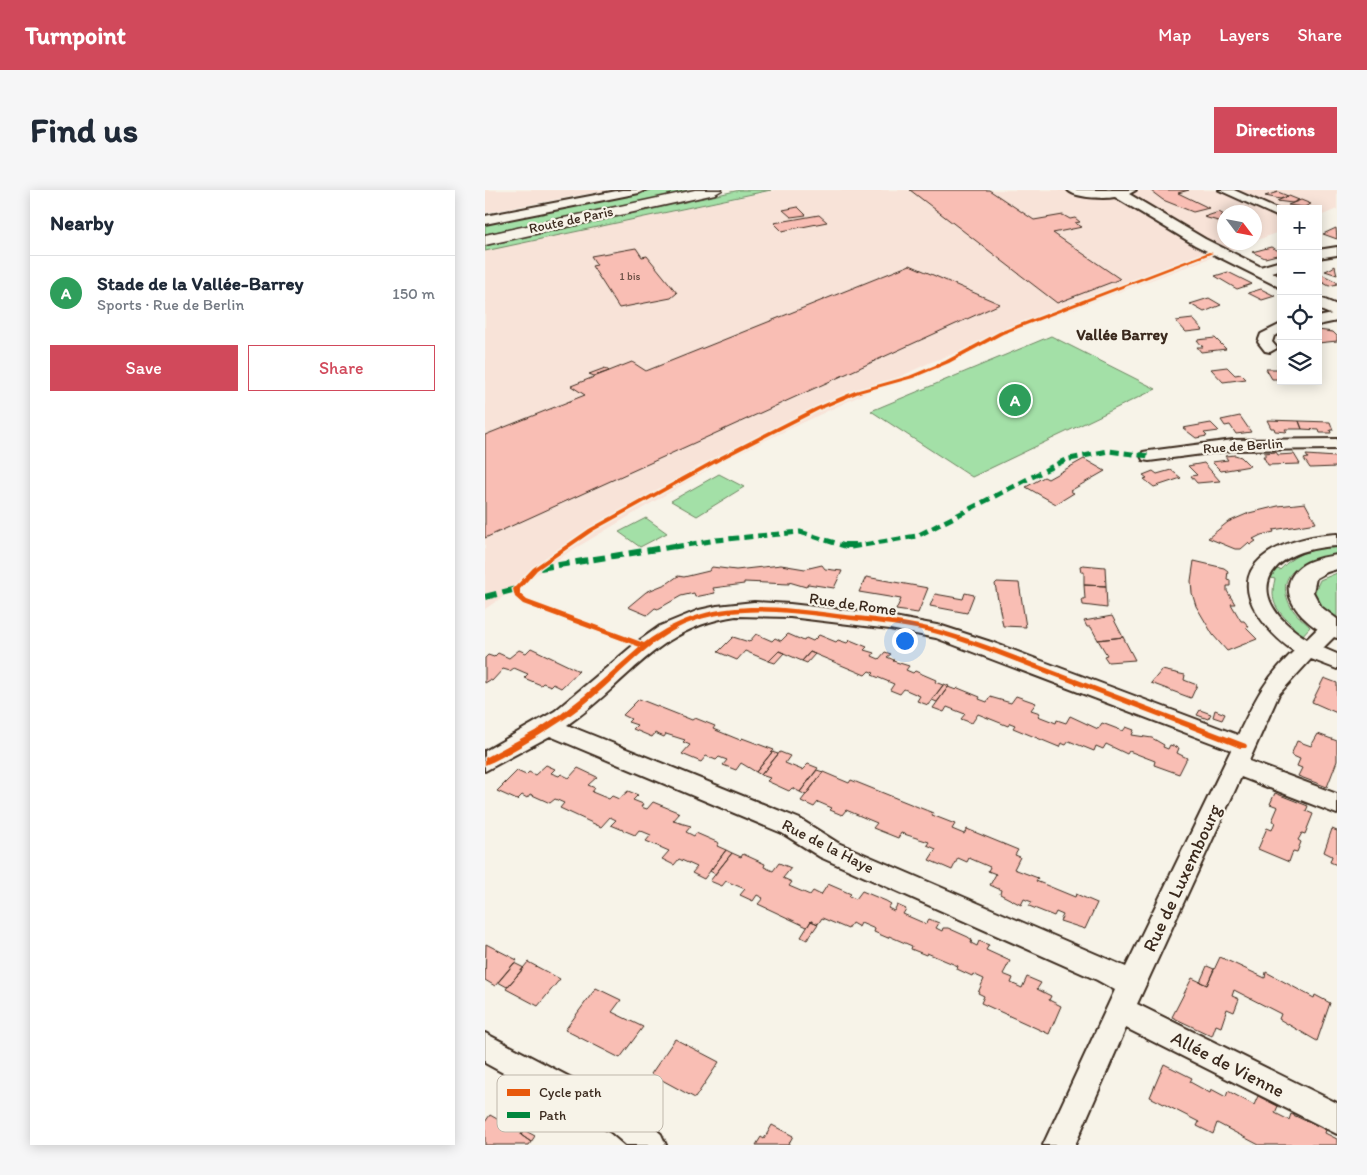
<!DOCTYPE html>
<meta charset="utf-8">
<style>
:root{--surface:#fff;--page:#f6f6f7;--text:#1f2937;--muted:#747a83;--line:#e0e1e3;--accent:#d1495b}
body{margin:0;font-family:Itim,sans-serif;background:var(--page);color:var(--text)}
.controls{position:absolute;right:15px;top:15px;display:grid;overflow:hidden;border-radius:0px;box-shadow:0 2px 12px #0003}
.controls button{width:45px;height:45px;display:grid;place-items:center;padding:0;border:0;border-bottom:1px solid var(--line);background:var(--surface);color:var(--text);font:25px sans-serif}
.compass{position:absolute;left:732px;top:15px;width:45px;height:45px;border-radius:50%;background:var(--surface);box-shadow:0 2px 12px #0003;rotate:122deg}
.you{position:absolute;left:419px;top:450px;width:18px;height:18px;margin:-12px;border:4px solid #fff;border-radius:50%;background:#1a73e8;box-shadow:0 0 0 8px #1a73e833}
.badge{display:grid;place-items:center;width:32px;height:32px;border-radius:50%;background:var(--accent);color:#fff;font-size:16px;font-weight:700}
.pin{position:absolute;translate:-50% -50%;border:2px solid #fff;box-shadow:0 1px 5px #0006}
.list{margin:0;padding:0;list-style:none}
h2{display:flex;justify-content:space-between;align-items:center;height:65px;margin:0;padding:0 20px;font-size:21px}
h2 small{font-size:16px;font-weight:400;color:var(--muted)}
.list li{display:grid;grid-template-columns:32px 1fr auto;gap:15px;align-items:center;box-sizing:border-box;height:75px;padding:0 20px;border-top:1px solid var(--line)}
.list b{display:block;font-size:19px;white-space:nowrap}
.list p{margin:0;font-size:16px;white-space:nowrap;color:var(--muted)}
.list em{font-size:16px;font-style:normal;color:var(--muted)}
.actions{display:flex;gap:10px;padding:15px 20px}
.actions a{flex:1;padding:11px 0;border:1px solid var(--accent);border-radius:0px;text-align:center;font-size:18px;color:var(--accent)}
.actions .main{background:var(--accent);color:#fff}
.icon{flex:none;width:28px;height:28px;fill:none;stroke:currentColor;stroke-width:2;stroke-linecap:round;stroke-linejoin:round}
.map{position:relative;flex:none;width:852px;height:955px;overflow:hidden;border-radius:0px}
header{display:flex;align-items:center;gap:30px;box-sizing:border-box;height:70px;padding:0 25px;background:var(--accent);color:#fff}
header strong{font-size:24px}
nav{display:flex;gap:28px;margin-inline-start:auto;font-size:18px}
.intro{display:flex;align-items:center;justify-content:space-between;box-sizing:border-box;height:120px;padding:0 30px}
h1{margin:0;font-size:35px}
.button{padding:12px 22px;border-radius:0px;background:var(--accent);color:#fff;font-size:18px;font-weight:700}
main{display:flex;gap:30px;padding:0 30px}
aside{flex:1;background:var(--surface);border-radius:0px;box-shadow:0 2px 12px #0003}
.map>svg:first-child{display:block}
</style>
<header>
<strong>Turnpoint</strong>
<nav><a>Map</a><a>Layers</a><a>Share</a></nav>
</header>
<div class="intro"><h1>Find us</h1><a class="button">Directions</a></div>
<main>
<aside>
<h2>Nearby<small></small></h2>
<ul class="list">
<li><span class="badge" style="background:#2e9e5b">A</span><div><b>Stade de la Vallée-Barrey</b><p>Sports · Rue de Berlin</p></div><em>150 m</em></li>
</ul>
<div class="actions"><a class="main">Save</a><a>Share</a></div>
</aside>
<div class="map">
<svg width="852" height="955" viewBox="0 0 852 955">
<rect width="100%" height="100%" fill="#f7f3e8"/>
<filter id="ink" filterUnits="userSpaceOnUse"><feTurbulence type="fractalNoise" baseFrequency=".02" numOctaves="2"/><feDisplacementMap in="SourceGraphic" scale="10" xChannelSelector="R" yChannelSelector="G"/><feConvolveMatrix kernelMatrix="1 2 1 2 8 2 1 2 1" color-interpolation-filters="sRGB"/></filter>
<g filter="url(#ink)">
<path fill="#f8e3d8" d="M0,0H123L0,23Z
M291,0H852V19L833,27V19H796V41L770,51L769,22H739V52L765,53L444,173L239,270L84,362L0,419V60Z"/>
<path fill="#a3e0a7" stroke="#6f8562" d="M169,0H210L0,44V32Z
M255,0H286L0,61L1,56Z
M566,146L671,199L487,287L386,221Z
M234,284L259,297L212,326L186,311Z
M161,328L182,343L155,357L134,342Z
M847,354L852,355V364C824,369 786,380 806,417C810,424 819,431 825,437L816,447L807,441L808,436C792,420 784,413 790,389L782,387L786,377L795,380C809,364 826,358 847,357Z
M852,383V430L836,418L829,403L835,390Z"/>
<path fill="#f9beb4" stroke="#3b2a1e" d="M425,0H504L549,30L578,25L585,29L590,28L595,32L590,33L597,37L568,43L635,89L572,113Z
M672,0H704L693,3L724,18L708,22L678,10L666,1Z
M793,2L803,6L795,9L780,6Z
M804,6L814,10L807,13L792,11Z
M816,10L826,14L819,17L803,15Z
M313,17L321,25L306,27L298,20Z
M734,22L739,25L736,26L739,29L733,31L719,27Z
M334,25L342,32L297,41L289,33Z
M851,38L852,49L838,44Z
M786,57L796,62V64L780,68L767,62Z
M151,58L157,67L162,66L192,103L186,108L134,118L107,76L112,75L106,66Z
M425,75L515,114L0,348V245L100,205L86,196L147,172L161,181Z
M850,76L852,85L840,81L845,79Z
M743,82L767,94L752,99L730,86Z
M838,85L852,92V94L844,96L833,90V87Z
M776,99L790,106L777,110L763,103Z
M724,108L736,115L719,122L705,114Z
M708,129L718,140L701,142L691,131Z
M833,140L848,142L852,146V151L833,153Z
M730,148L741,159L716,162L712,157H718L712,150Z
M794,173H796V189H787L781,179H795L792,174Z
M742,177L750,185L756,184L761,189L738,192L726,179Z
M120,178L124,181L109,186L104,184Z
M755,226L766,242L751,244L745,235L740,236L736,230Z
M782,230L814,231L817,239H800L802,242L790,241L789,238H786Z
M814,231L845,232L848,240H845L846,243H835L834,240L817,239Z
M726,233L734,241L719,243L722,246L711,248L698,238Z
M791,262L793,265L809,264L815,274L783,275L778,266H781L779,263Z
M750,265L756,267L765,276L736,281L727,272L743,270L740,266Z
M821,265L851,267L852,277L825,278L819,269L823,268Z
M599,269L620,281L585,301L589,303L571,314L541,297L559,287L563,289Z
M719,273L735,291L712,293L706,286L712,285L703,276Z
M686,280L696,288L669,297L659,289L662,288L658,285L668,281L672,284Z
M820,313L831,333L788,340L789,342L776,345L768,349L771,351L765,355L763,353L756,359H750L723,348L743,332L764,323L793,316Z
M709,371L739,378L743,381L742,389L745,390V396H742V401L750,414H746L756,431H759L764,437L761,438L772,449L742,461L728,445L711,416L707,403L706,391Z
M296,375L320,379L337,375L340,379L357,381L349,398L323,394L321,397L304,392V394L259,392V394L228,398L230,403L210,407L209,403L196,406L173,419L170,418L162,425L143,417L161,402L183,393L193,386L199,387L224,381L227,377L251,380Z
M598,375L620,377L621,396L599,395V382H596L595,376Z
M381,387L443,398L433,423L411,420L416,409L374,402Z
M512,392L534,393L541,437L518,436L510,394Z
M599,395L621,396L622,418L598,415L597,409H600Z
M480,403L489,405L482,423L445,416L450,404L478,409Z
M627,426L638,447L613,450L606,437H602L599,431Z
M271,444L287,451L290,448L296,451L303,444L319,451L321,448L328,451L334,445L351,452L353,450L362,453L365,450L382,457L379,460L389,463L387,466L394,469L400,462L406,464L402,467L409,470L408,471L424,476L421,480L428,483L430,481L451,490L450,492L458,495L443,515L432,511L435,506L419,499L415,504L405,500L409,494L387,485L389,483L384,481L380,485L325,462L317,471L294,461L284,471L260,461L252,470L233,462L248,447L264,452Z
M638,447L650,470L623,472L619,466L622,465L613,450Z
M46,458L94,481L76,498L68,494L66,496L58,493L56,495L39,488L43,484L29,478L25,481L18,479L7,491L5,490L0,493V468L3,465L9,467L13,463L24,468L34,460L41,463Z
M294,461L299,463L290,473L284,471Z
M325,462L330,464L322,473L317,471Z
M677,480L700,485L699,490L712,495L706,508L666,493Z
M839,488L852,493V523L827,512Z
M459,494L464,496L452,512L447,510Z
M463,497L471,500L473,498L495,507L494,509L502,512L505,507L526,513L531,506L551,513L546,520L555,523L553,526L571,533L572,530L581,533L585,526L613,539L617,533L638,541L641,537L649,540L647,545L667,548L679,555L678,557L683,559L685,555L694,558L692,563L702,568L694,584L669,575L670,571L644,561L642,564L621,554L618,559L611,556L609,561L584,551L581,555L576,553L574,557L528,538L530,535L525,533L523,536L493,524L487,533L476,529L480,524L462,517L459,522L448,518Z
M154,509L207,530L210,528L230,536L228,539L255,550L257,548L289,560L271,582L256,573L251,580L238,575L242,570L234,567L231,570L221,566L216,572L197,564L205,555L198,552L200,550L181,544L179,547L170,543L167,547L148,539L152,535L143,532L146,529L138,525Z
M715,520L726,524L723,529L712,525Z
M730,520L740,524L737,530L728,527Z
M833,544L852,551V571L842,597L813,586L817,578L812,576L815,569L806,565L812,551L826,556Z
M287,562L293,564L276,585L271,582Z
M295,562L305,566L300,573L317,580L323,574L333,578L315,602L307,598L304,601L282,591L285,588L276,585Z
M61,575L70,579L66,583L74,586L76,584L84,588L93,578L112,587L103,595L110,598L107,602L124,609L127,606L134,609L143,601L153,605L148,610L158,614L156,617L162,619L168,612L195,623L188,631L206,636L201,642L209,646L211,643L234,653L232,656L241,660L219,689L207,683L212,677L194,669L189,675L177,669L184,661L161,651L166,645L154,640L150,645L126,635L131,630L125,627L116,637L75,618L79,613L70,609L65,613L45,604L42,608L37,605L32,610L12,601L32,581L41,585L44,582L50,585Z
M332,580L338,582L321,605L315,602Z
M338,582L364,593L366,590L448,623L447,625L470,634L467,639L479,644L482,639L533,660L530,665L535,667L529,679L553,688L551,691L590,707L591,704L612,713L600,739L575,731L578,725L571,722L569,726L544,716L547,712L539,709L536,715L515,704L516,700L505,695L511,684L503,681L505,677L484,668L482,672L473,668L467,680L444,670L451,659L442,655L444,652L416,643L413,648L388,638L392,633L361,620L357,625L345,620L347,618L333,612L329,617L316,611Z
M790,603L823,616L821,621L828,624L820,644L817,643L813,650L816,652L812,662L808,661L804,672L773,659L782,638L787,640L790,632L787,631L793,617L785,614Z
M847,639L852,641V675L845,672L847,666L839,662Z
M241,660L247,663L230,684L225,681Z
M247,663L256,667L258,664L280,674L279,677L288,681L294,673L306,678L298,688L307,692L304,696L325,705L328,701L336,705L343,694L366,704L364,706L371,709L377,701L401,711L406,714L403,718L409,721L412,715L421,719L418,724L441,734L444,729L454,733L451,738L457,741L458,738H463L483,747L487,750L486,753L492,756L494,751L504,755L501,760L525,771L518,784L528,788L526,793L537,798L542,787L556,793L552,799L566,806L564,810L576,816L564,844L496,813L499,806L493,803L499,789L488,784L487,786L472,779L473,776L442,763L441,765L426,759L427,756L404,746L403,748L389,742L390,739L376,733L374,737L367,733L363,739L337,728L333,734L326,731L322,737L273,714L278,708L272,705L268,711L255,705L260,699L241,691L237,696L225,691Z
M326,731L333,734L322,750L316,747Z
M1,754L32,770L10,796L0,790Z
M735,767L780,788L781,782L829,808L830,805L845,813L832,851L794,829L796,824L749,800L747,806L754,809L749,822L742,819L736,837L731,835L727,846L687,827L707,788L722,795Z
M43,772L75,789L53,816L21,799Z
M29,773L39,778L22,797L13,792Z
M722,776L729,779L722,795L715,792Z
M111,798L136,810L127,822L158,837L135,868L80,840Z
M190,849L234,872L210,908L166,884Z
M679,874L707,888L705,892L725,903L726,899L741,907L743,901L769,915L773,906L793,916L790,923L804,930L806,924L821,931L823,924L843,934L840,943L852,949V955H774L732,933L728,944L712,936L714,932L665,907Z
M5,925L37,943L36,945L46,952L44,955H0V932Z
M287,935L308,946L303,955H271L276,947L279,949Z
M39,940L50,946L46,952L36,945Z"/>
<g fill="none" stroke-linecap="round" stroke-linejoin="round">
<g stroke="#3b2a1e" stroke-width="4">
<path id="minor" d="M137,0H160L154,3L0,34V26Z
M734,0H749L796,21V28Z
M852,57V65L833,68V60Z
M796,71V79L773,86L767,82L768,79Z
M852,123V131L833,135V127Z
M796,134V143L789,146L787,152L792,158L785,162L780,161L773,152L776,144Z
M852,249V259L748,260L664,271L658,270L656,266L658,262L664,261L748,250Z
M852,344V356C780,359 754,407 822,449C831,441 838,429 852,433V444L838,458L852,464V479L826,469L794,504L764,571L852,604V624L756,587L652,814L852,913V944L641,838L590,955H558L630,800L612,790L335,667L297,643L65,546L0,581V561L70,521L151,453L175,436L214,420L232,416L269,412L305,414L393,424L457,436L509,453L753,545C771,508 779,490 809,461C793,450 782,439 772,423C737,367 810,346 852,344ZM251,426L305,427L405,439L451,448L746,560L641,777L353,653L315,629L82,535C144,493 170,438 251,426Z
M0,843L148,920L176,944L181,955H141L126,942L0,873Z"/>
</g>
<g stroke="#3b2a1e" stroke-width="4">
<path id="tertiary" d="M583,0H651L644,4L720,49L796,87V98L710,55L630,7C620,9 589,8 583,0Z
M833,107L852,115V127L833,119Z
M852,365V379L842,382L831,388L828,402L836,417L852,429V448C826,441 783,403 815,377C825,369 840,367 852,365Z"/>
</g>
<g stroke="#3b2a1e" stroke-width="3">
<path id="secondary" d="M210,0H237L230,4L0,55V45Z"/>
</g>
<use href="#minor" fill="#f7f3e8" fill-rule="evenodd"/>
<use href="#tertiary" fill="#f7f3e8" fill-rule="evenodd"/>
<use href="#secondary" fill="#f7f3e8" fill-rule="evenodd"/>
<path stroke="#00873e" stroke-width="5" stroke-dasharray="9 5" stroke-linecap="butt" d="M189,357L231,350L315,342L363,357
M366,357L432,346L580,270L623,261L664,266"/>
<path stroke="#00873e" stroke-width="6" stroke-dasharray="12 6" stroke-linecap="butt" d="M359,355H373
M55,378L196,355
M0,407L31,399"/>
<g stroke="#f7f3e8" stroke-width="3">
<path id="cycleway" d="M724,62L728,63L518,144L464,173L428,188L374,203L334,220L238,269L108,341L52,380L35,399V404L42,410L159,453C221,407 281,415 352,424C383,427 413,430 443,437C464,442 484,449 504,456L761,554L762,556L761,558H755C692,533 629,509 566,485C526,470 486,453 445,442C411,434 376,432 342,427C294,421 245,416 199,435C166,450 141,478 115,501C90,524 62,541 33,558C22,564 11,571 0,575V568L50,541L76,524L99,506L155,457L38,414L30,407L28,399L48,378L104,339L234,267L330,218L370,201L424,186L460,171L514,142Z"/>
</g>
<use href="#cycleway" fill="#e8590c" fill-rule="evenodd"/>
</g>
</g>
<g text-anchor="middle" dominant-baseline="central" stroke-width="4.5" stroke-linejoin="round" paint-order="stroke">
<g font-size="11" fill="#6a4f44">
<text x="145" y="86">1 bis</text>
</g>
<g font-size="14" fill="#3b2a1e" stroke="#f7f3e8">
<text transform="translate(86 30) rotate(-12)">Route de Paris</text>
<text transform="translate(758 256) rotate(-4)">Rue de Berlin</text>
</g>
<g font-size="16" font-weight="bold" fill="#3b2a1e" stroke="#f7f3e8">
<text x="637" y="144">Vallée Barrey</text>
</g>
<g font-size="16" fill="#3b2a1e" stroke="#f7f3e8">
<text transform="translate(368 414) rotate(8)">Rue de Rome</text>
<text transform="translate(343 656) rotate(27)">Rue de la Haye</text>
</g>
<g font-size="19" fill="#3b2a1e" stroke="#f7f3e8">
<text transform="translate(697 688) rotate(-65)">Rue de Luxembourg</text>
<text transform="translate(743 874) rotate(27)">Allée de Vienne</text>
</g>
</g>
<rect x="12" y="885" width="166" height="57" rx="8" fill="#f7f3e8" stroke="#bfb7ab" stroke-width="1"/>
<rect x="22" y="899" width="23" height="7" fill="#e8590c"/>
<rect x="22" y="922" width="23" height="6" fill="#00873e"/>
<g font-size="14" fill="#3b2a1e">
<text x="54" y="907">Cycle path</text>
<text x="54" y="930">Path</text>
</g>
</svg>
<div class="controls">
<button>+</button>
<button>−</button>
<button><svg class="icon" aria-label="locate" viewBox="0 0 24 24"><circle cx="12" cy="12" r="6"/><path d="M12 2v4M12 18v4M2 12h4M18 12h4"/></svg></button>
<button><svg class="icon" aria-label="layers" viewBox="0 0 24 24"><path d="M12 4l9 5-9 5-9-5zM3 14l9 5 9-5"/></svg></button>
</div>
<svg class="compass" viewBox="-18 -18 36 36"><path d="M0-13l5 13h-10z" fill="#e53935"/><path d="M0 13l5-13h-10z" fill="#747a83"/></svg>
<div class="you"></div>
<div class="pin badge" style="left:530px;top:210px;background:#2e9e5b">A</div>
</div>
</main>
